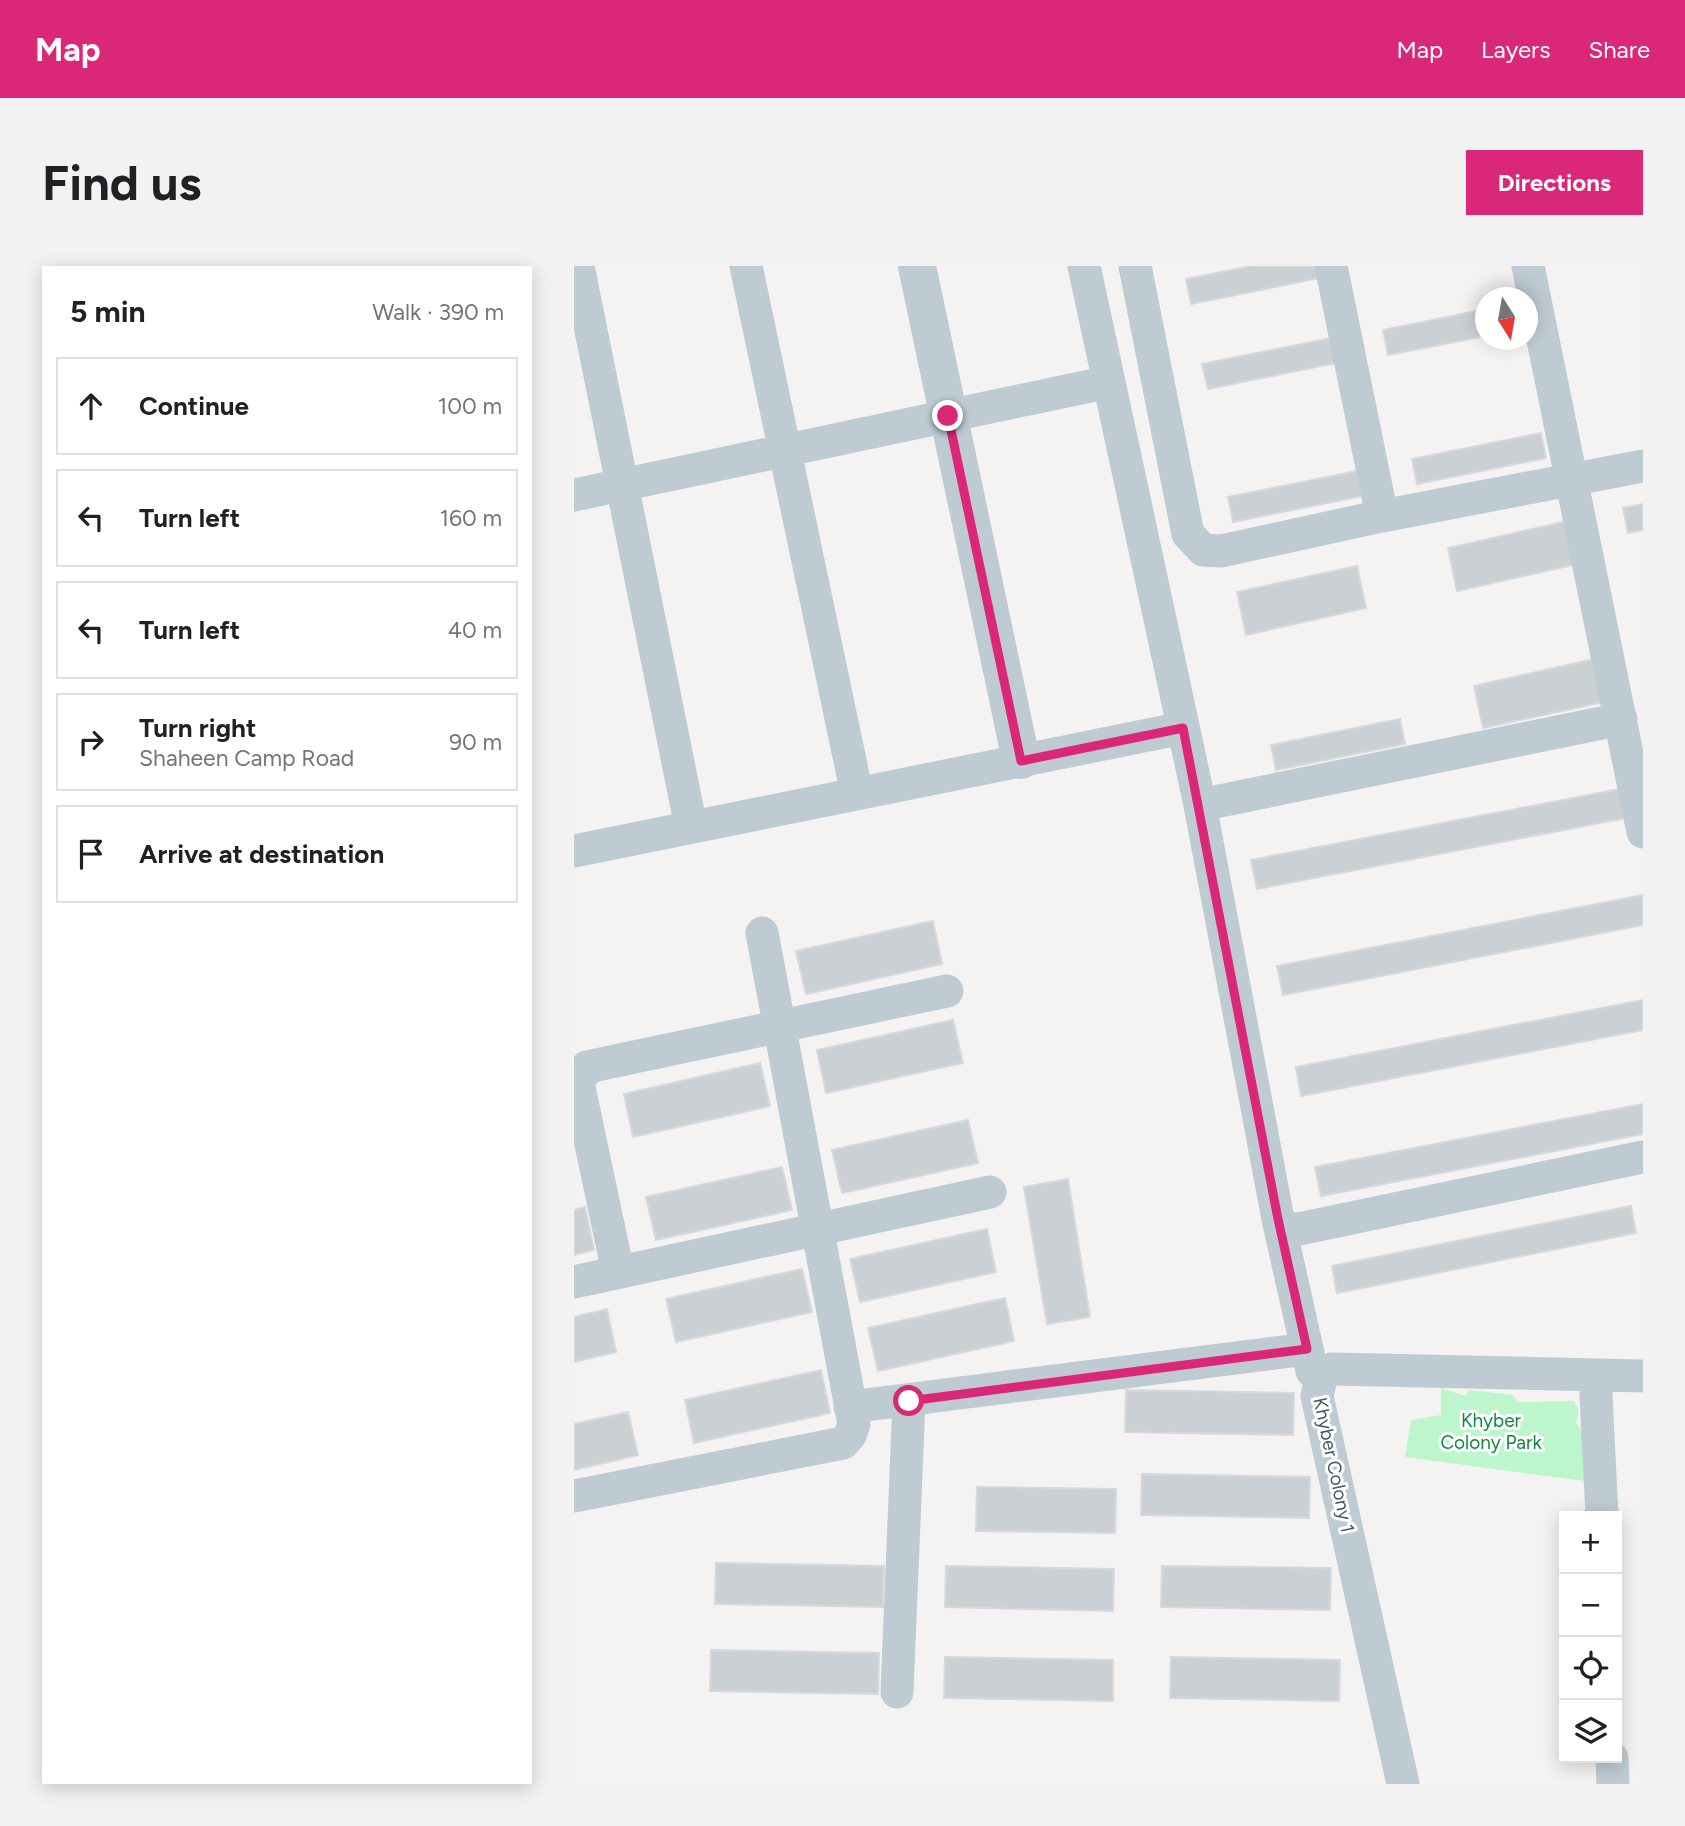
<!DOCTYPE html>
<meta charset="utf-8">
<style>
:root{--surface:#fff;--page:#f2f2f2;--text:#202124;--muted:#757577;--line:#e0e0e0;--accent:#db2777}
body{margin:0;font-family:Figtree,sans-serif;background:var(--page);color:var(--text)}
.controls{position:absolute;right:21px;bottom:21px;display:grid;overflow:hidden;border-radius:0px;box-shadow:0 4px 18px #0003}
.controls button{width:63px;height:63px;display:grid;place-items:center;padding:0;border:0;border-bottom:2px solid var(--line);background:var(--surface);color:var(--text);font:35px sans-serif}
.compass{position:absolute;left:901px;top:21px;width:63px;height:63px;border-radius:50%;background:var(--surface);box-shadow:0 4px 18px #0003;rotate:169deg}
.stop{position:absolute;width:21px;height:21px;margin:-16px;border:5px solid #db2777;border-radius:50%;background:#fff}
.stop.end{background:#db2777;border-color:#fff;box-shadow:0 2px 7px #0008}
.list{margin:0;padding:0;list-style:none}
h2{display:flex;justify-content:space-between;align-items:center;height:91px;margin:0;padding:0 28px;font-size:30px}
h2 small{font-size:23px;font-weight:400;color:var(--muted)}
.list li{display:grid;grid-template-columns:46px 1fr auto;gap:21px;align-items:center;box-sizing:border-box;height:98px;margin:0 14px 14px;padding:0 14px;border:2px solid var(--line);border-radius:0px}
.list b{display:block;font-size:26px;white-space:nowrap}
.list p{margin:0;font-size:23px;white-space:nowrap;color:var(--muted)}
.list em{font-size:23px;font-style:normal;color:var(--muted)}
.icon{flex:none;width:38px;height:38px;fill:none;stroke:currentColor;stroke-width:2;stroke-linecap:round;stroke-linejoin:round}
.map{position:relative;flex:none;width:1069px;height:1518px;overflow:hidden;border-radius:0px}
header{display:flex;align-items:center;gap:42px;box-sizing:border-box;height:98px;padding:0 35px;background:var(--accent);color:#fff}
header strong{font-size:33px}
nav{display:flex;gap:38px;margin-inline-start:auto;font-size:24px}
.intro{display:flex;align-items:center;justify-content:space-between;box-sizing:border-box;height:168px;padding:0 42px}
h1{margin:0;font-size:49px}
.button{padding:18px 32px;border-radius:0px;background:var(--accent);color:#fff;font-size:24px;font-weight:700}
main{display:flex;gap:42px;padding:0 42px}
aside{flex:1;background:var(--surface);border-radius:0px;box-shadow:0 4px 18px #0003}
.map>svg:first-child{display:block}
</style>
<header>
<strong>Map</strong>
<nav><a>Map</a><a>Layers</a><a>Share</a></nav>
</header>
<div class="intro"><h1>Find us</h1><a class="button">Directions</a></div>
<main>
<aside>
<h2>5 min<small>Walk · 390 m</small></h2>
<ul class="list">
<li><svg class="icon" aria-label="ahead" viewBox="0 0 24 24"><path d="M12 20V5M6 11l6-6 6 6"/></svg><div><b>Continue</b></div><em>100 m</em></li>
<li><svg class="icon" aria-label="left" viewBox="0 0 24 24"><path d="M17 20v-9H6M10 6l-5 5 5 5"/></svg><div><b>Turn left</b></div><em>160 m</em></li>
<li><svg class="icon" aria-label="left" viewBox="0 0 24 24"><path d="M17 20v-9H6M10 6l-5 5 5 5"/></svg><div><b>Turn left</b></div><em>40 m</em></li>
<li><svg class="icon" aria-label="right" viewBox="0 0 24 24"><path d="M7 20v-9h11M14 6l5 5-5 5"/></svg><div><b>Turn right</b><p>Shaheen Camp Road</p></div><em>90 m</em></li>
<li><svg class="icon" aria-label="arrive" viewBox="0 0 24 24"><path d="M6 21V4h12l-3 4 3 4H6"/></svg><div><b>Arrive at destination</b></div></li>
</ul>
</aside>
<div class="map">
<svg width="1069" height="1518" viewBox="0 0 1069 1518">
<rect width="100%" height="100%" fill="#f5f2f2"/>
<path fill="#bdf5cd" d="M867,1122L891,1130L895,1124L939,1129L943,1136L1000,1135L1005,1145L1002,1157L1011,1167L1010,1215L831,1191L837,1154L867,1149Z"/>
<path fill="#cbd0d5" stroke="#d5d9de" stroke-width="2" d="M677,0H744L746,12L617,38L612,13Z
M912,43V70L814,89L809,64Z
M758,72L762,97L634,123L628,98Z
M967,167L972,192L843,218L838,193Z
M783,205L788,230L659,256L654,231Z
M1069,238V264L1054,267L1049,242Z
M994,255L1003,298L883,325L874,282Z
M783,300L792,342L672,369L663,326Z
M1020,393L1030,436L909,462L900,420Z
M826,453L831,478L702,504L697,479Z
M1046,523L1052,552L683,623L677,594Z
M1069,629V659L709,729L703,700Z
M359,655L368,698L232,728L222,685Z
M1069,734V764L727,830L722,801Z
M379,754L389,797L252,827L243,784Z
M186,797L196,840L59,871L50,828Z
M1069,838V868L747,930L741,901Z
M394,854L404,897L268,927L258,884Z
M208,901L218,944L82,974L72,931Z
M494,913L516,1051L473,1058L450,921Z
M1057,940L1062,967L763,1027L758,1000Z
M11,941L20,984L0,989V944Z
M413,963L422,1006L286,1036L276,993Z
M228,1003L238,1046L102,1076L92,1033Z
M431,1032L440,1075L304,1105L294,1062Z
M33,1043L42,1086L0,1096V1051Z
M247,1104L256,1147L120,1177L111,1134Z
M552,1124L720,1127L719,1169L551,1166Z
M54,1146L64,1189L0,1204V1158Z
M568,1208L736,1211L735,1252L567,1249Z
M403,1221L542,1223L541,1267L402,1265Z
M142,1297L310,1300L309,1341L141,1338Z
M372,1300L540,1303L539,1345L371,1341Z
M588,1300L757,1302L756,1344L587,1341Z
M137,1384L305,1387L304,1428L136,1425Z
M371,1391L539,1394V1435L370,1432Z
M597,1391L766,1394L765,1435L596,1432Z"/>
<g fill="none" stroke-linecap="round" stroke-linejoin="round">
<path stroke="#bfcbd3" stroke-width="33" d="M4,0L117,561
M172,0L283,528
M510,0L626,539L704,953L713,962L725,963L1069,891
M561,0L614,268L629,284L647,285L808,250L1069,200
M757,0L808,250
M954,0L1069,566
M0,229L535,116
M626,539L1047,453
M0,585L609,462
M704,953L738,1105
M44,1006L4,817L13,801L373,725
M0,1016L416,926
M1021,1109L1028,1250
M276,1141L733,1083
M0,1230L269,1177L276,1169L280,1158L188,667
M323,1426L335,1135
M1038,1492L1039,1518
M829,1518L743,1130L748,1109L758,1103L1069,1110"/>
<path stroke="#bfcbd3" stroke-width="38" d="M343,0L447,494"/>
</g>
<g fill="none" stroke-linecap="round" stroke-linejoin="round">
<path stroke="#db2777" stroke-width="9" d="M335,1135L733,1083L704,953L609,462L447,495L374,150"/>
</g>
<g text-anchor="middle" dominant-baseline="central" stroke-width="6" stroke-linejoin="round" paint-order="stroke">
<g font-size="19" fill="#0c893f" stroke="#fff">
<text x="917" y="1154">Khyber<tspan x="917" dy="22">Colony Park</tspan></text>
</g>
<g font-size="19" fill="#475862" stroke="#fff">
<text transform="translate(760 1199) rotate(78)">Khyber Colony 1</text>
</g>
</g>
</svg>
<div class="controls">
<button>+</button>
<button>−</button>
<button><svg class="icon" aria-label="locate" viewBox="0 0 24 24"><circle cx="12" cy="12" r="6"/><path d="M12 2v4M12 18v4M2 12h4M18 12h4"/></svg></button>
<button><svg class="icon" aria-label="layers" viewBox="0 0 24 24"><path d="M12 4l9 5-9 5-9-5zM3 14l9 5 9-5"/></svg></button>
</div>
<svg class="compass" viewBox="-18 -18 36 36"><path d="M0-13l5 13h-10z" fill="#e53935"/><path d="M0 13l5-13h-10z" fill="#757577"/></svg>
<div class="stop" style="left:335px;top:1135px"></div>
<div class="stop end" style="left:374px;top:150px"></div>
</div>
</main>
